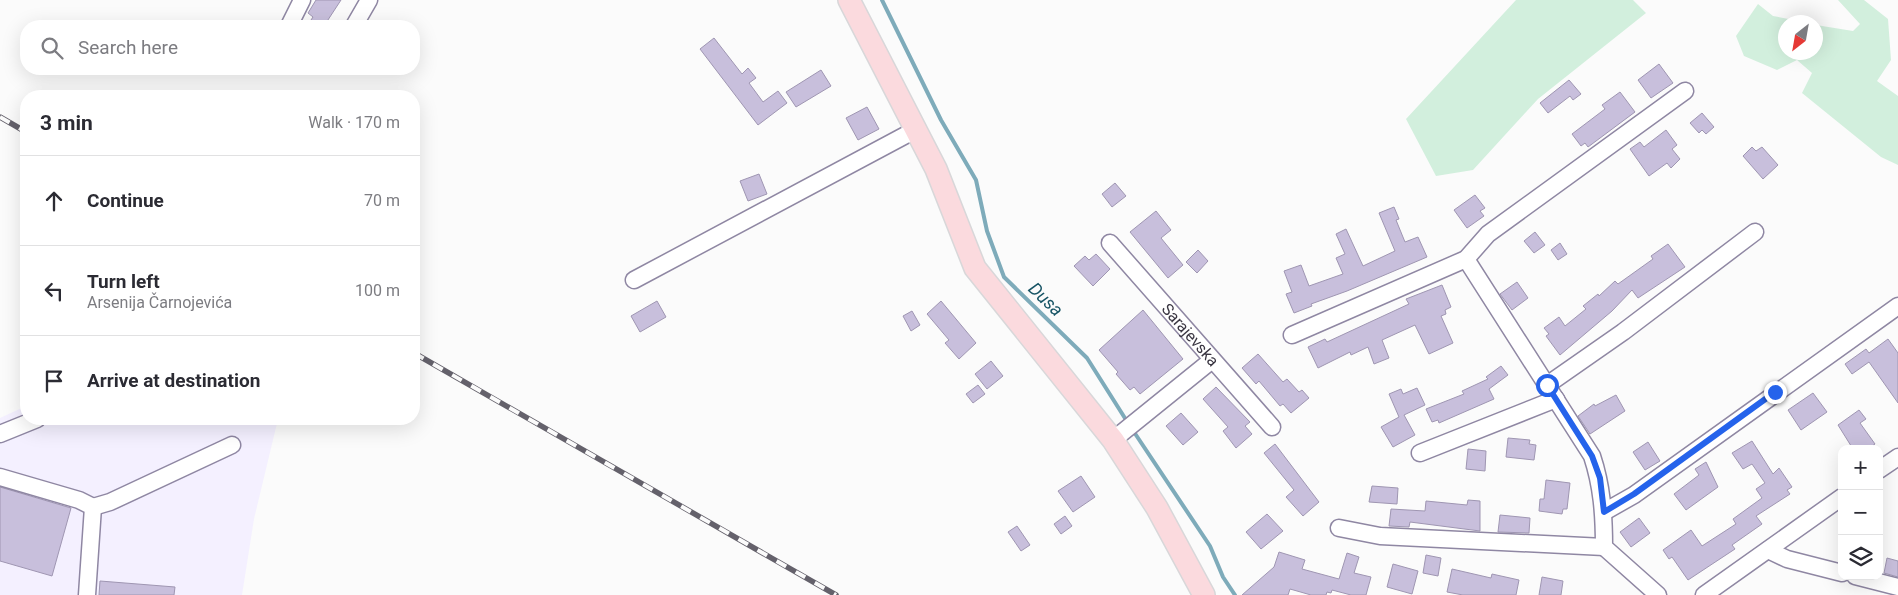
<!DOCTYPE html>
<meta charset="utf-8">
<style>
:root{--surface:#fff;--page:#f2f2f3;--text:#2b2b33;--muted:#7c7c81;--line:#e1e1e2}
body{margin:0;font-family:Roboto,sans-serif;background:var(--page);color:var(--text)}
.controls{position:absolute;right:15px;bottom:15px;display:grid;overflow:hidden;border-radius:10px;box-shadow:0 5px 20px #0002}
.controls button{width:45px;height:45px;display:grid;place-items:center;padding:0;border:0;border-bottom:1px solid var(--line);background:var(--surface);color:var(--text);font:25px sans-serif}
.compass{position:absolute;left:1778px;top:15px;width:45px;height:45px;border-radius:50%;background:var(--surface);box-shadow:0 5px 20px #0002;rotate:211deg}
.stop{position:absolute;width:15px;height:15px;margin:-11px;border:4px solid #2563eb;border-radius:50%;background:#fff}
.stop.end{background:#2563eb;border-color:#fff;box-shadow:0 1px 5px #0008}
.list{margin:0;padding:0;list-style:none}
h2{display:flex;justify-content:space-between;align-items:center;height:65px;margin:0;padding:0 20px;font-size:21px}
h2 small{font-size:16px;font-weight:400;color:var(--muted)}
.list li{display:grid;grid-template-columns:32px 1fr auto;gap:15px;align-items:center;box-sizing:border-box;height:90px;padding:0 20px;border-top:1px solid var(--line)}
.list b{display:block;font-size:19px;white-space:nowrap}
.list p{margin:0;font-size:16px;white-space:nowrap;color:var(--muted)}
.list em{font-size:16px;font-style:normal;color:var(--muted)}
.icon{flex:none;width:28px;height:28px;fill:none;stroke:currentColor;stroke-width:2;stroke-linecap:round;stroke-linejoin:round}
.map{position:relative;flex:none;width:1898px;height:595px;overflow:hidden}
.search{position:absolute;background:var(--surface);box-shadow:0 5px 20px #0002;left:20px;top:20px;width:400px;height:55px;display:flex;align-items:center;gap:12px;box-sizing:border-box;padding:0 18px;border-radius:20px;color:var(--muted);font-size:19px}
.panel{position:absolute;background:var(--surface);box-shadow:0 5px 20px #0002;left:20px;top:90px;width:400px;height:335px;border-radius:20px}
.map>svg:first-child{display:block}
</style>
<div class="map">
<svg width="1898" height="595" viewBox="0 0 1898 595">
<rect width="100%" height="100%" fill="#fbfbfb"/>
<path fill="#f4f0ff" d="M26,406V419H278L254,519L242,595H0V418Z"/>
<path fill="#d2efdd" d="M1516,0H1633L1646,13L1538,99L1473,170L1436,176L1406,119Z
M1838,0H1864L1888,19L1891,60L1877,81L1898,96V165L1881,157L1802,93L1812,73L1797,60L1777,70L1744,56L1736,36L1758,4L1773,16L1804,22H1786V52H1816V25L1853,31L1860,24Z"/>
<g fill="none" stroke-linecap="round" stroke-linejoin="round">
<path stroke="#7eabba" stroke-width="4" d="M882,0L941,120L976,180L987,231L1004,277L1087,358L1128,423
M1132,429L1210,546L1223,577L1235,595"/>
</g>
<path fill="#c8bfdc" stroke="#9f96b2" d="M316,0H341L324,26H307L313,17L308,13Z
M714,38L742,74L748,68L756,78L749,83L763,102L778,91L787,103L758,125L700,49Z
M1659,64L1673,83L1651,98L1638,80Z
M821,70L831,86L796,107L786,92Z
M1569,80L1581,94L1573,100L1570,96L1548,113L1540,103Z
M1620,92L1635,112L1588,147L1585,143L1581,146L1572,134L1605,109L1602,105Z
M867,107L879,129L858,140L846,118Z
M1702,113L1714,127L1706,134L1702,130L1699,133L1690,123Z
M1666,130L1677,145L1672,149L1680,159L1671,168L1667,163L1649,176L1630,149L1640,142L1644,147Z
M1752,147L1756,151L1762,147L1778,165L1763,179L1743,156Z
M759,174L767,194L748,201L740,181Z
M1115,183L1126,196L1112,207L1102,194Z
M1475,195L1485,208L1480,211L1484,216L1467,228L1454,210Z
M1394,207L1399,219L1396,220L1405,242L1418,237L1427,257L1347,291L1311,304L1312,306L1294,313L1286,294L1292,292L1284,271L1301,265L1309,286L1343,274L1336,258L1345,254L1336,234L1346,229L1363,266L1395,251L1379,213Z
M1156,211L1171,230L1161,238L1183,265L1168,278L1130,232Z
M1535,232L1545,245L1534,253L1524,241Z
M1560,243L1567,254L1558,260L1551,250Z
M1668,244L1685,267L1638,298L1632,290L1612,311L1560,355L1546,336L1549,334L1544,328L1559,317L1565,326L1586,309L1583,306L1598,294L1599,296L1615,281L1618,284L1653,259L1651,256Z
M1198,250L1208,261L1197,273L1186,262Z
M1096,254L1110,269L1093,286L1074,266L1085,256L1089,260Z
M1517,282L1528,298L1512,310L1500,294Z
M1442,285L1451,307L1445,310L1446,314L1441,316L1453,343L1429,354L1415,325L1382,340L1389,358L1374,364L1368,347L1351,355L1350,352L1318,368L1308,347L1325,339L1327,342L1409,304L1406,299Z
M657,301L666,317L640,332L631,316Z
M941,301L976,343L959,359L945,343L949,340L927,314Z
M1143,310L1183,359L1140,394L1134,387L1130,390L1116,374L1118,372L1099,350Z
M912,311L920,325L911,331L903,316Z
M1888,339L1898,353V403L1869,362L1852,374L1845,364L1866,349L1869,353Z
M1258,354L1283,382L1287,379L1299,392L1302,390L1309,398L1291,413L1283,404L1280,406L1259,381L1256,384L1242,368Z
M991,361L1003,376L987,389L975,374Z
M1501,366L1508,375L1489,389L1494,399L1439,423L1438,420L1432,422L1426,409L1464,394L1462,391L1488,379L1486,377Z
M978,385L985,394L973,403L966,394Z
M1216,387L1250,422L1245,426L1252,434L1236,448L1223,431L1228,427L1203,399Z
M1417,388L1425,405L1404,415L1415,435L1393,447L1381,427L1399,417L1389,394L1401,389L1403,394Z
M1813,393L1827,412L1801,430L1788,410Z
M1616,395L1625,411L1590,434L1578,416L1594,404L1595,406Z
M1859,410L1866,419L1860,423L1875,444L1868,449H1853L1838,425Z
M1181,413L1198,432L1183,445L1166,426Z
M1508,438L1530,440L1529,444L1536,445L1534,460L1506,457Z
M1752,441L1773,474L1779,468L1792,487L1787,490L1790,494L1756,516L1762,524L1732,545L1735,549L1688,580L1672,557L1669,559L1663,550L1691,530L1702,546L1736,524L1733,519L1762,498L1756,489L1765,483L1752,464L1743,469L1732,453Z
M1648,442L1660,461L1645,470L1633,452Z
M1275,444L1319,502L1303,516L1286,497L1294,490L1264,453Z
M1468,449L1486,451L1485,471L1466,469Z
M1706,462L1718,487L1686,510L1674,494L1699,475L1695,469Z
M1081,476L1095,497L1073,512L1058,491Z
M1546,480L1570,483L1567,509H1563L1562,514L1539,511L1540,499H1544Z
M1372,486L1398,488L1397,504L1369,502Z
M0,487L71,508L52,576L0,561Z
M1468,500L1480,501V531L1410,522L1409,527L1389,526L1391,509L1425,511L1426,501L1467,505Z
M1267,514L1283,531L1261,549L1246,532Z
M1500,515L1530,518L1529,533L1498,532Z
M1065,516L1072,526L1061,534L1054,524Z
M1639,518L1650,533L1631,547L1620,532Z
M1017,526L1030,545L1021,551L1008,532Z
M1279,552L1305,560L1302,569L1339,579L1347,553L1359,557L1354,573L1371,577L1366,595H1351L1332,590L1331,593L1327,592L1326,595H1311L1290,589L1288,595H1242L1274,567Z
M1426,555L1441,558L1438,576L1423,573Z
M1887,558L1898,561V577L1884,573Z
M1393,564L1418,571L1412,594L1387,587Z
M1452,569L1491,578L1492,574L1519,580L1516,595H1463L1447,592Z
M1542,577L1563,581L1561,595H1539Z
M100,581L175,587L174,595H99Z"/>
<g fill="none" stroke-linecap="round" stroke-linejoin="round">
<g stroke="#8f87a3" stroke-width="19">
<g id="minor">
<path d="M289,26L302,0"/>
<path d="M354,26L369,0"/>
<path id="s1" d="M1110,243L1272,427"/>
<path d="M1466,259L1592,456C1602,486 1604,515 1604,547L1658,595"/>
<path d="M634,280L917,129"/>
<path d="M1292,335L1466,259L1488,234L1685,91"/>
<path d="M1547,385L1623,332L1755,232"/>
<path d="M0,434L37,419"/>
<path d="M1113,440L1212,360"/>
<path d="M1420,453L1556,399"/>
<path d="M1879,470L1898,457"/>
<path d="M0,477L79,500L93,507L87,595"/>
<path d="M93,507L110,502L232,445"/>
<path d="M1604,512L1634,495L1898,306"/>
<path d="M1339,528L1380,536L1604,547"/>
<path d="M1768,550L1787,559L1842,573"/>
<path d="M1855,576L1898,587"/>
<path d="M1704,595L1842,497"/>
</g>
</g>
<g stroke="#d8d7d9" stroke-width="24">
<path id="major" d="M849,0L936,169L975,268L1113,440L1157,508L1204,595"/>
</g>
<use href="#minor" stroke="#fff" stroke-width="16"/>
<use href="#major" stroke="#fbdade" stroke-width="21"/>
<g stroke="#64616b" stroke-width="5.5">
<path id="rail" d="M0,117L26,132
M414,353L836,595"/>
</g>
<use href="#rail" stroke="#fbfbfb" stroke-width="4" stroke-dasharray="11" stroke-linecap="butt"/>
</g>
<g fill="none" stroke-linecap="round" stroke-linejoin="round">
<path stroke="#2563eb" stroke-width="6" d="M1547,385L1592,456L1600,478L1604,512L1634,494L1775,392"/>
</g>
<g text-anchor="middle" dominant-baseline="central" stroke-width="4" stroke-linejoin="round" paint-order="stroke">
<g font-size="16" fill="#3a3642" stroke="#fbfbfb">
<text stroke="none"><textPath href="#s1" startOffset="122">Sarajevska</textPath></text>
</g>
<g font-size="18" font-style="italic" fill="#175465" stroke="#fbfbfb">
<text transform="translate(1046 299) rotate(44)">Dusa</text>
</g>
</g>
</svg>
<div class="controls">
<button>+</button>
<button>−</button>
<button><svg class="icon" aria-label="layers" viewBox="0 0 24 24"><path d="M12 4l9 5-9 5-9-5zM3 14l9 5 9-5"/></svg></button>
</div>
<svg class="compass" viewBox="-18 -18 36 36"><path d="M0-13l5 13h-10z" fill="#e53935"/><path d="M0 13l5-13h-10z" fill="#7c7c81"/></svg>
<div class="stop" style="left:1547px;top:385px"></div>
<div class="stop end" style="left:1775px;top:392px"></div>
<div class="search"><svg class="icon" aria-label="search" viewBox="0 0 24 24"><circle cx="10" cy="10" r="6"/><path d="M15 15l6 6"/></svg>Search here</div>
<section class="panel">
<h2>3 min<small>Walk · 170 m</small></h2>
<ul class="list">
<li><svg class="icon" aria-label="ahead" viewBox="0 0 24 24"><path d="M12 20V5M6 11l6-6 6 6"/></svg><div><b>Continue</b></div><em>70 m</em></li>
<li><svg class="icon" aria-label="left" viewBox="0 0 24 24"><path d="M17 20v-9H6M10 6l-5 5 5 5"/></svg><div><b>Turn left</b><p>Arsenija Čarnojevića</p></div><em>100 m</em></li>
<li><svg class="icon" aria-label="arrive" viewBox="0 0 24 24"><path d="M6 21V4h12l-3 4 3 4H6"/></svg><div><b>Arrive at destination</b></div></li>
</ul>
</section>
</div>
